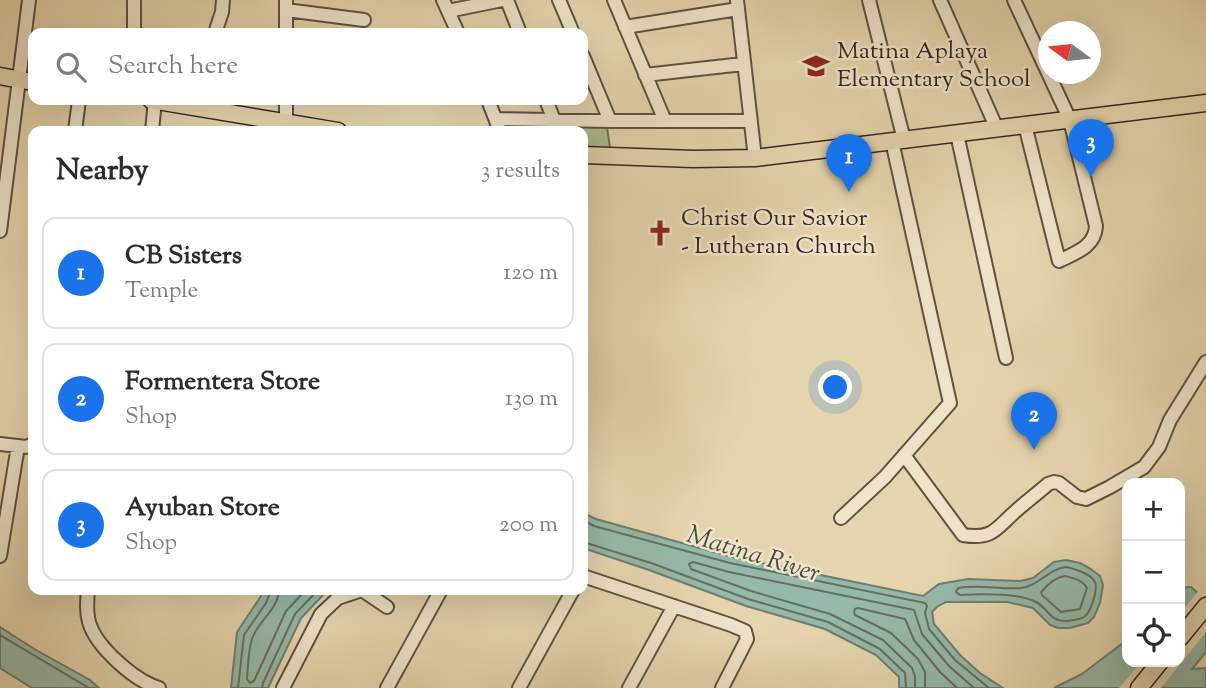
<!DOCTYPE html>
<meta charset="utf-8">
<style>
:root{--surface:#fff;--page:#f2f2f3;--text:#2b2b33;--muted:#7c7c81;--line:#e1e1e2;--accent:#1a73e8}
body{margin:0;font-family:"Sorts Mill Goudy",serif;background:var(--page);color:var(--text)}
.controls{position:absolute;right:21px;bottom:21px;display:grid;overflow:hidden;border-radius:14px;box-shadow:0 7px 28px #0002}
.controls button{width:63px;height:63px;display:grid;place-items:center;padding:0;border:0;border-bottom:2px solid var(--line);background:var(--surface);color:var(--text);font:35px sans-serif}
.compass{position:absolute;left:1038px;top:21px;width:63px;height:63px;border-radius:50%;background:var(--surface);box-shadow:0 7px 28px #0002;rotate:285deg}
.you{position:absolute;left:836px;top:388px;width:24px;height:24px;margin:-18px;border:5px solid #fff;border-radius:50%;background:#1a73e8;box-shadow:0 0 0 10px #1a73e833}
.badge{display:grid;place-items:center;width:46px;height:46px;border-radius:50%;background:var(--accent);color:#fff;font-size:23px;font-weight:700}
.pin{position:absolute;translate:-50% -58px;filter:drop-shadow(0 2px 4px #0008)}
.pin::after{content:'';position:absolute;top:37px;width:24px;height:21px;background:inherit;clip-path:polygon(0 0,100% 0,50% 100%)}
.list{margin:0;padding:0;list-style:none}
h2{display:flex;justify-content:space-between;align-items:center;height:91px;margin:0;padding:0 28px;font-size:30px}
h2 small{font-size:23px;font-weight:400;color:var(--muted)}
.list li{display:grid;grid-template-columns:46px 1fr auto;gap:21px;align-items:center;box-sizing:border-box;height:112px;margin:0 14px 14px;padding:0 14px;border:2px solid var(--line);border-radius:14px}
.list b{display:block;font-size:26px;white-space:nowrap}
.list p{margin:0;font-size:23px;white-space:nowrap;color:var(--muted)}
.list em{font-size:23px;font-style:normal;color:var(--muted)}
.icon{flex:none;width:38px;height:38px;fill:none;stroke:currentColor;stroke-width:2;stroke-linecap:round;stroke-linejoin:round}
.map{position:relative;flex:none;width:1206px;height:688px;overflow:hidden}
.search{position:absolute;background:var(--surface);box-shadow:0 7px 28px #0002;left:28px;top:28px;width:560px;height:77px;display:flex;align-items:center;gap:18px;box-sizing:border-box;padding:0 24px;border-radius:14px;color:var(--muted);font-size:26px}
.panel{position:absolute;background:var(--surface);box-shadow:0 7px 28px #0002;left:28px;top:126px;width:560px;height:469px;border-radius:14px}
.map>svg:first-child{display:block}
</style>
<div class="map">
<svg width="1206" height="688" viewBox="0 0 1206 688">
<rect width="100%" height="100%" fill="#e5d5ad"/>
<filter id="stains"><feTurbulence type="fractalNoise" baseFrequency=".00286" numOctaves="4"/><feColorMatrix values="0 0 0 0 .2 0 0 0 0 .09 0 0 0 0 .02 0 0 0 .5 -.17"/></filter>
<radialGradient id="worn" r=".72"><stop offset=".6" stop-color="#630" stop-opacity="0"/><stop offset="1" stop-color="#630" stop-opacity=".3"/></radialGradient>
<path fill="#aebe8f" stroke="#707257" stroke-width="2" d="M556,124L607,127L610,148H583V131H556Z"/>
<path fill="#96b9a9" stroke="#6e7f72" stroke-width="2" d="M583,513L596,519L732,557L923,596L939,584L968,579L1020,581L1033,578L1054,562L1066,560L1080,563L1091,569L1100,576L1103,585L1100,603L1094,617L1088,623L1070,628H1058L1050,625L1033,608L1007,602H946L938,606L932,612L934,624L960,655L980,673L1003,688H899V677L876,655L825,629L746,606L649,570L583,548Z
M1187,587H1191L1206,600V652L1192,669L1206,668V688H1054L1082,674L1127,640V662H1180V590Z
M265,590H328L301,618L268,688H231L237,632Z
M0,627L36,650L90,680L99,688H32L0,668Z"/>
<path fill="#e5d5ad" d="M1199,590L1206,596V632L1161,688H1119L1141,662H1180V614Z"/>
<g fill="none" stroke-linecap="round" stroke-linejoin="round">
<path stroke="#647064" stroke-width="2" d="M583,520L594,526L730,563L925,603L927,606L925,613L929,629L955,660L989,688
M583,542L651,563L748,599L828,622L880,649L905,673L906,688
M1066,567C1075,569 1090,573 1095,582C1098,589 1091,613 1084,617C1079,620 1073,620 1068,621C1049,622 1049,609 1036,602C1019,593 979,594 960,595L956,592L958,588C979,584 1000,590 1021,588C1039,586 1048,569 1066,567Z
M1065,576C1073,578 1083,580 1087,588L1080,609L1061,612L1042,595L1041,592C1047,585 1055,577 1065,576Z
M279,590C278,610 258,621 252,639C248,651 248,667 247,679L250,683L254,681L286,611L306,590
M0,635L89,688
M238,688L244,635L266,603L271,590
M262,688L263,683L295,614L318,590
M915,688V676L912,668L883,640L830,614L751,591L691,569L689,564L693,562L729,572L914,610L922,634L949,666L974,688
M925,688V672L918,659L891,633L855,615L854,612L855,609L858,608L905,619L914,640L940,672L957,688"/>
<g stroke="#5e5242" stroke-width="16">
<path id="minor" d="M286,0V33
M443,0L458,33
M507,0L520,33
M559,0L573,33
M614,0L665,121
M737,0L755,158
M869,0L904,140
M940,0L997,129
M1014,0L1070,120L1096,226C1095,247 1075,253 1059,261L1025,125
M286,10L364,20
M448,11L502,0
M625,27L738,9
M134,33V0
M215,33L222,12L223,0
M583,56L610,121
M645,75L743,64
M488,100L500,131
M546,100L554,120
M497,119L610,121H750
M75,131L79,100
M152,131L155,100
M286,131V100
M957,134L1006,358
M0,231L29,0
M0,444L26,447L33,444
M904,455L963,535C994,540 996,528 1017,510C1027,501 1038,493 1048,484L1054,482L1059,483L1077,497L1086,499L1110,487L1144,467L1159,447L1170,420L1206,362
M841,518L885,477L950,403L892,141
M0,556L18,446
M583,576L731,625L745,631L747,639L745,643L722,688
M88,590C87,601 86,611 89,622C96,647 135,681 159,688
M283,688L321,614L338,598L362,590L387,607
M387,688L441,590
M519,688L573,590
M629,688L674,606"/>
</g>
<g stroke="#31271f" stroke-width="19">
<path id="major" d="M0,76L33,82
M151,100L338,131
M583,155L693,159L755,158L1206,103
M1180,638L1206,606
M1139,688L1160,662"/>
</g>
<use href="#minor" stroke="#eee4ca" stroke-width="12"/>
<use href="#major" stroke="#e5d5ad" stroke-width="16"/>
</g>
<defs>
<g id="school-bare" transform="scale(2.1)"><path d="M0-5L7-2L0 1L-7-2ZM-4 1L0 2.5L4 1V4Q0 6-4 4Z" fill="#8f2418" stroke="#eee4ca" stroke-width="2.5" paint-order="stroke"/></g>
<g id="church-bare" transform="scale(2.1)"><path d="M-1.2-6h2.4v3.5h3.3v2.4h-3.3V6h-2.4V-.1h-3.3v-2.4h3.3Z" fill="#8f2418" stroke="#eee4ca" stroke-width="2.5" paint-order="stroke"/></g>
</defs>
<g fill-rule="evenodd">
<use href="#school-bare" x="816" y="66"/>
<use href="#church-bare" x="660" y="233"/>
</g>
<g text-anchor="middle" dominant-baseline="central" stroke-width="5" stroke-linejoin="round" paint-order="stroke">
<g font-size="24" fill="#31271f" stroke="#eee4ca" text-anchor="start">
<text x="837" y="52">Matina Aplaya<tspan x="837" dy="28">Elementary School</tspan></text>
<text x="681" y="219">Christ Our Savior<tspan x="681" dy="28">- Lutheran Church</tspan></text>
</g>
<g font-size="26" font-style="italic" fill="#4a4c42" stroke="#eee4ca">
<text transform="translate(753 555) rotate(17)">Matina River</text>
</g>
</g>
<rect width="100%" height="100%" filter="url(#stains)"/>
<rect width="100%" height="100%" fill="url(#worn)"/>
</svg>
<div class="controls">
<button>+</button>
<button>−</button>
<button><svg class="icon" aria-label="locate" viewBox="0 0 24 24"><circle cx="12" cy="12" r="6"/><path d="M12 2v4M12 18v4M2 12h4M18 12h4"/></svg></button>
</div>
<svg class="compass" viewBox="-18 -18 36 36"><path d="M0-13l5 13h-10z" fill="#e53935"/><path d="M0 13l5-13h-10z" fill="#7c7c81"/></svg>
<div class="you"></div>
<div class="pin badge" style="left:849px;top:192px">1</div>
<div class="pin badge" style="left:1034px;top:450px">2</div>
<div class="pin badge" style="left:1091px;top:177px">3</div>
<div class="search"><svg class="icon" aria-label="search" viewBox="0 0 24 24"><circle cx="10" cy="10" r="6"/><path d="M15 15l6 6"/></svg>Search here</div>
<section class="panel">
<h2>Nearby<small>3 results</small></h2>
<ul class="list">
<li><span class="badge">1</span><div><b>CB Sisters</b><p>Temple</p></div><em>120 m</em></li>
<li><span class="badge">2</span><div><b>Formentera Store</b><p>Shop</p></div><em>130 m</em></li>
<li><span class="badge">3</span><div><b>Ayuban Store</b><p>Shop</p></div><em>200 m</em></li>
</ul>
</section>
</div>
